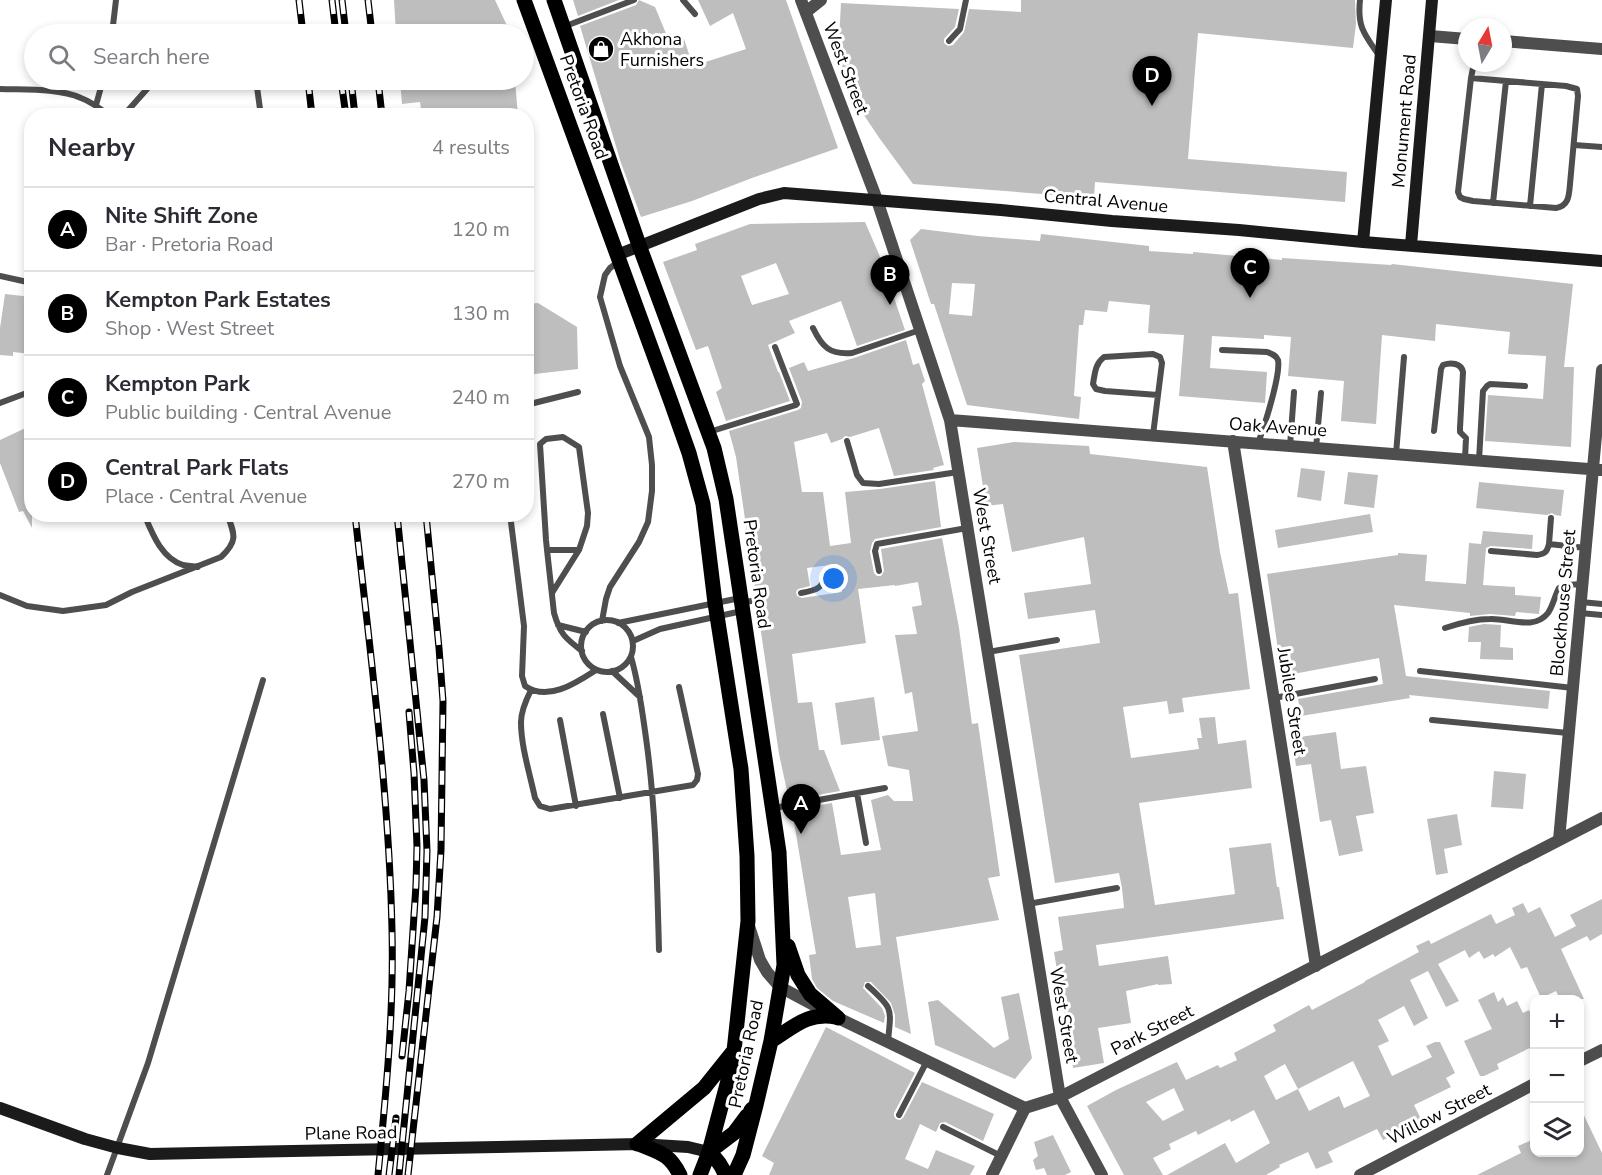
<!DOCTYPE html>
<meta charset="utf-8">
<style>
:root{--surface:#fff;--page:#f2f2f3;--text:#2b2b33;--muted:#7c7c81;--line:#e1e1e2;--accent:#000}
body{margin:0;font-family:"Nunito Sans",sans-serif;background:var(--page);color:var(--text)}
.controls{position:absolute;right:18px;bottom:18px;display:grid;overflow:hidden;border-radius:12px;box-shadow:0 3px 9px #0003}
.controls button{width:54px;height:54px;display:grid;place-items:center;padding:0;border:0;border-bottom:2px solid var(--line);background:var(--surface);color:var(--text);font:30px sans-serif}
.compass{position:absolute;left:1458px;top:18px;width:54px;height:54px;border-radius:50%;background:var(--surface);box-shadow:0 3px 9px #0003;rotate:10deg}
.you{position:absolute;left:834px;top:579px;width:21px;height:21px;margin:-15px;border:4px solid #fff;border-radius:50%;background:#1a73e8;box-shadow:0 0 0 9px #1a73e833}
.badge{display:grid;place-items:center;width:39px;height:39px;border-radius:50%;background:var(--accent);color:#fff;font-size:20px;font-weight:700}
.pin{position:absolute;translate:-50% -50px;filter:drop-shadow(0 2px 3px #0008)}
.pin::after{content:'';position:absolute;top:32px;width:21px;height:18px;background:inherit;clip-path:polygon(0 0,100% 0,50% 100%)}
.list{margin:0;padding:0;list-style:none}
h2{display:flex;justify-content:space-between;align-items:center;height:78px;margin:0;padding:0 24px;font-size:26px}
h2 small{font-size:20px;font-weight:400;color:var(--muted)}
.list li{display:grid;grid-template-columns:39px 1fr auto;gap:18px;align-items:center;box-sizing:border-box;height:84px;padding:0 24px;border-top:2px solid var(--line)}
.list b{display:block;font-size:22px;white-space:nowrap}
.list p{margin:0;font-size:20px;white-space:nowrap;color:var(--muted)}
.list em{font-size:20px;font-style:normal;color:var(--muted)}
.icon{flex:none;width:33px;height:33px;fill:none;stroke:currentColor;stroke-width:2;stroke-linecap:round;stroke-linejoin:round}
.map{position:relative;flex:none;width:1602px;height:1175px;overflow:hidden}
.search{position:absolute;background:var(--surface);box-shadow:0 3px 9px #0003;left:24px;top:24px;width:510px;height:66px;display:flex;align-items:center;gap:15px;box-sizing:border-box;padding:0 21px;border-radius:33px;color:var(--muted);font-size:22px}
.panel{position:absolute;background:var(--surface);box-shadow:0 3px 9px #0003;left:24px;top:108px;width:510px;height:414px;border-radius:24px}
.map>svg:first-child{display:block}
</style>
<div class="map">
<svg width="1602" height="1175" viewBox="0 0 1602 1175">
<rect width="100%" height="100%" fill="#fff"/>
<path fill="#bebebe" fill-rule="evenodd" d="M394,0H495L511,34H396Z
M573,0H619L578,16Z
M639,0L655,7L670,43L684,39L693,66L746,49L733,13L710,26L698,0H786L838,148L752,178L692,201L641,217L621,163L580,26L636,5Z
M1021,0H1355L1356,24L1353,48L1198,33L1188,159L1347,172L1345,202L1095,182L1094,198L913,184L880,139L849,93L838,58L841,3L959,9L955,27L944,39V43L948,46L953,45L964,32L969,9L1021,12Z
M400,80H515L518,116H422L420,102L402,104Z
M865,222L891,282L889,283L905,330L857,346L841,301L789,321L795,333L768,345L778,372H779L790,401L726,421L716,392L722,388L708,346L696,350L663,262L697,250L695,244L750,224ZM776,263L789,294L752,305L741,276Z
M921,229L978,236L1040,241L1041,234L1149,246V251L1193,254V252L1282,260V258L1391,265L1392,264L1573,284L1564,367H1574L1571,447L1485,441L1488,395L1543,399L1546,356L1508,354L1510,332L1436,324L1435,341L1382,335L1376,424L1341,421L1344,381L1288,376L1291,337L1264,335V339L1212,336L1210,368L1267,372L1265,403L1179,396L1184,335L1148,333L1150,305L1109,301L1107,312L1085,310L1083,325H1079L1074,396L1081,397L1079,419L967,405L934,304H931L910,240ZM952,283L975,284L972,316L949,314Z
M5,294L32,297V354L13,352V356L0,355V328Z
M538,303L577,327L578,369L526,375V304Z
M906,340L913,365L919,363L925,381L922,384L944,465L933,468L934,470L894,476L879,428L850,437L845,436L842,439L831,443L827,433L794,442L802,492H823L830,546L851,543L845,492L880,489L935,481L941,527L875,539L872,543L870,552L874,573L877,576H881L884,571L881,549L942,538L959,628L972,724L978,723L1000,876L988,878L999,920L896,937L911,1034L895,1027V1015L891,1003L871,982H865L863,988L882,1008L885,1016L884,1023L833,1001L817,988L812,979L809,955L816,954L792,810L832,803L841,855L881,850L871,800L888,795L894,801H913L909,770L888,766L882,736L918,731L912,692L905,694L895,635L917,634L912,607L922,605L918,582L895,586V585L858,589L866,643L792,654L798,703L812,702L819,750H824L840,791L789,800L779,754L757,605L760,603L761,600L759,596L756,595L736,457L729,431L798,410L801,408L802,402L789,368L804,362L808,371L854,358ZM838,564L842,592L802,598L797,596L796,592L798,589L810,586L807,568ZM875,893L881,945L856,948L848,897Z
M32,425V528L23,511L19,512L0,463V440Z
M1014,442L1089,446L1090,454L1207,467L1220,552L1229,594L1238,593L1250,689L1182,698L1184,712L1169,714L1167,701L1123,707L1131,758L1199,749L1197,738H1202L1199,718L1215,717L1218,744L1246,740L1252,788L1139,803L1155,905L1235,894L1229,848L1271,843L1277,887H1279L1284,919L1096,945L1099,966L1168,956L1172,984L1158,985V984L1126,991L1131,1023L1098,1028L1104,1063L1073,1068L1054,952L1063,950L1058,917L1124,908L1122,888L1119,873L1055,883L1019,655L1100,643L1095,610L1028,619L1024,593L1091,584L1084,537L1012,552L1003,504L986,506L977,448Z
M1301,468L1325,471L1321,501L1297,497Z
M1348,472L1378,475L1374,508L1344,504Z
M1479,482L1564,490L1561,516L1555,515L1552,513L1547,515L1476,508Z
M1370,514L1373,532L1278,548L1275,530Z
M1483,531L1533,535L1532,549L1491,546L1486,548L1483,585L1515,587V595L1541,597L1539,614L1516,612L1515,616L1490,614L1470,616V613L1394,605L1406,676L1550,691L1548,709L1409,695L1410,698L1301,716L1298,699L1383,684L1379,658L1293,674L1290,690L1284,691L1267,574L1398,555V553L1427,555L1425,581L1466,584L1469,543L1481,544Z
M1484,624L1501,625L1500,647L1513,648V660L1480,659L1481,642H1468L1469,627Z
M874,697L880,740L841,745L835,703Z
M1336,732L1341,769L1366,766L1374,813L1356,816L1363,851L1339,856L1331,820L1320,822L1311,764L1296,766L1292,738Z
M1494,771L1526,774L1523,809L1491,807Z
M1457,814L1462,845L1444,849L1448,873L1436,875L1427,819Z
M1602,899V934L1590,941L1587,936L1561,949L1584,999H1560L1556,991L1541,998L1527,967L1521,969L1510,947L1495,957L1493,954L1484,959L1479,951L1469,958L1465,950L1438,964L1459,1001L1446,1007L1428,971L1410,980L1428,1018L1414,1026L1404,1006L1378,1020L1389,1041L1378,1046L1392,1076L1432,1057L1426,1046L1435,1042H1440L1455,1073L1446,1078L1451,1087L1414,1105L1422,1121L1383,1140L1377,1129L1328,1152L1333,1162L1316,1169L1308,1152L1279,1165L1280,1167L1266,1175H1167L1225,1143L1236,1163L1270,1143L1254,1110L1231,1122L1230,1119L1198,1135L1196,1131L1169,1144L1171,1149L1153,1158L1163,1175H1124L1087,1106L1116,1090L1177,1062L1186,1080L1218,1065L1220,1068L1237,1060L1234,1053L1276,1031L1273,1025L1309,1005L1312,1010L1365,982V981L1419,952L1416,946L1429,940L1431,944L1491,914L1496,924L1515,915L1512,908L1523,903L1528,913L1540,907L1555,937L1576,926L1570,915ZM1353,1061L1370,1096L1344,1108L1339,1096L1309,1111L1298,1089ZM1285,1064L1298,1089L1276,1100L1264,1076ZM1174,1088L1184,1110L1163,1121L1146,1102Z
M1494,992L1498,1002L1503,997L1507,1006L1517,1001L1523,1013L1529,1010L1534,1022V1046L1497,1064L1499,1069L1484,1076H1480L1464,1041L1492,1029L1478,1000Z
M1019,993L1032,1058L1015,1079L935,1045L928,1002L938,1000L994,1048L1009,1039L1001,997Z
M826,1027L915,1073L894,1113V1116L896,1119L900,1120L903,1118L922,1082L994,1114L983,1141L945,1122L940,1123L936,1132L920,1124L905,1159L928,1169L936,1150L975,1166L970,1175H769L774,1163L762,1156Z
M1580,1107L1602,1153V1175H1477L1521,1153L1518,1146L1534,1139V1152H1580Z
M1053,1135L1071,1172L1065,1175H1047L1044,1168L1036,1170L1033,1160L1038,1156L1034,1142Z"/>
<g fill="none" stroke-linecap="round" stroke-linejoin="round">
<path stroke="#4e4e4e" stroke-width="6" d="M683,0L695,14
M1360,0C1357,28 1365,35 1380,57
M563,27L634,0
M112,34L116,0
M949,41L960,29L966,0
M1471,78L1566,86L1577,89L1578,96L1570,184C1569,195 1569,206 1556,208L1473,201L1464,199L1460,197L1458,192L1471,78L1474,63
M256,80L261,116
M0,89C25,90 58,88 81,98C92,102 101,109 110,116
M96,105L103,80
M123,116L155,80
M1574,145L1602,147
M1493,203L1506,81
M1530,206L1542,84
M0,276L32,283
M813,328C822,347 830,355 852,353L920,330
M1222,350L1267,352C1272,354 1276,355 1278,360C1281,374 1264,428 1258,443
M0,403L32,391
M526,405L578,392
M1434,431L1441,369L1443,365C1451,362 1461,363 1463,372L1460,428V432L1466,438L1465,459
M709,432L796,405L797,404L775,347
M1153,435L1162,363L1160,357L1153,354L1104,357C1095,364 1095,373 1093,384L1096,389L1105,391L1158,395
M847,441L857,475L863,483L879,484L958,472
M1290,446L1294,392
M1316,448L1321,393
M1396,454L1404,357
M1479,460L1483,391L1487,386L1490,384L1525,386
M144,514C152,533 161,558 183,565C188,566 193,566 198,567
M510,514L524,626L522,676L525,686C548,702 576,683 596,670
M1549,544L1551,518
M547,550H579L587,526L588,513L579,447L563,437L546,439L540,444L546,540L547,550L554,613C560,634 565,638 582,651
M1491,551L1537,555C1545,554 1547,552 1549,544L1586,548
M879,571L875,551L877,544L967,528
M552,593L579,550
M801,593C819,590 822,588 828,571
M0,595L27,606L63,611L106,605L132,592L221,557C238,541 235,535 227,514
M1581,602L1602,604
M741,603L756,600
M1580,613L1602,615
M581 646a26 26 0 1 1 52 0a26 26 0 1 1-52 0Z
M602,621L606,599L610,587L639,542L648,522L652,491V465L649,437L620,366L600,297L605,275L610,268L618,262
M618,623L740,598
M558,625L586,632
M1445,628C1460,623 1474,619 1490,619C1509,618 1534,631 1548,613C1553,606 1555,595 1559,588L1566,585L1583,584
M633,641L660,629L742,611
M988,652L1057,640
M631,657C639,684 642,710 646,738C656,809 657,879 659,950
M612,671L640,697
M1420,671L1573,688
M531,690C526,700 521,711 521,722C521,747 530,774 535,798L540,806L550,809L693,785L697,780L698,774L679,687
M1274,698L1375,679
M603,714L620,798
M560,720L576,806
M1432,720L1568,733
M857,793L866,843
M774,808L885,788
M1028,904L1117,888
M868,986C894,1009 891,1009 888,1041
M899,1115L927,1061
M943,1127L1001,1156
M107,1175L148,1063L263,680"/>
<path stroke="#4e4e4e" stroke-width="12" d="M801,0L877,200L950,420L1060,1097L1102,1175
M806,12L821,0
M1430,36L1467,39
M1503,41L1602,49
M950,420L1602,470
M1233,441L1316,966
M1559,840L1602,370
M749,926L760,960L767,972L780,987L838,1018L1025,1108L1060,1097L1602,818
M1580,1061L1602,1050
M992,1175L1025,1108
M1360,1175L1534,1084"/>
<path stroke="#1b1b1b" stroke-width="12" d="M1363,242L1386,0
M1411,245L1432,0
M617,255L759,199L784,193L1001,210L1112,221L1239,230L1363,242L1602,261
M0,1108L85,1139L118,1148L150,1154L639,1144L688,1147L709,1152"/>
<path stroke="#000" stroke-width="15" d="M524,0L671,402L689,453L703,504L715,603L741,769L747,856L748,921L734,1051L730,1073L709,1152L700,1175
M554,0L639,245L714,448L726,499L779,852L784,965L771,1041L756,1105L743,1155L734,1175
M788,946L798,975L810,994L838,1018
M771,1041C794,1027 807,1012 836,1017
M637,1144L704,1088L732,1053
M639,1144C660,1153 669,1153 680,1175
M725,1175C722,1165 717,1159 709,1152L734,1133L752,1109"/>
<g stroke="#000" stroke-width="7">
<path id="rail" d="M299,0L303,34
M332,0L336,34
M342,0L346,34
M368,0L372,34
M308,80L312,116
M341,80L346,116
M351,80L355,116
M378,80L382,116
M355,514C370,653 389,791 392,930C394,1012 386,1094 378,1175
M397,514L424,780L427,851L425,917L399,1175
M402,1056L409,991L416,885L417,846L414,773L409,712
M389,1175L396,1118
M408,1175L437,917L441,850L443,701L439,648L426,514"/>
</g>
<use href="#rail" stroke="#fff" stroke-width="4.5" stroke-dasharray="14" stroke-linecap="butt"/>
</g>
<defs>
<g id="shop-disc" transform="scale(1.35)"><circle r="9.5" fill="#000" stroke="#fff"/><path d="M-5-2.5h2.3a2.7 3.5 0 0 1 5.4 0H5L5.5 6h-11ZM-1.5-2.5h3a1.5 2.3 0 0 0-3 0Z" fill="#fff"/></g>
</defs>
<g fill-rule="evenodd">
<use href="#shop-disc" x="601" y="49"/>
</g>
<g text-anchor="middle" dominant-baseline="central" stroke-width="6" stroke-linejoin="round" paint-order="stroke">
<g font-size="18" fill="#000" stroke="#fff" text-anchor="start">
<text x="620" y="39">Akhona<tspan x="620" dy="21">Furnishers</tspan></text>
</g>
<g font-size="18" fill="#000" stroke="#fff">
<text transform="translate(846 68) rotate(69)">West Street</text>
<text transform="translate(584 107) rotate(70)">Pretoria Road</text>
<text transform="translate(1404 121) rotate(-85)">Monument Road</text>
<text transform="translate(1106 201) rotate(5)">Central Avenue</text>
<text transform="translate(1278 427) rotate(4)">Oak Avenue</text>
<text transform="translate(987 536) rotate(80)">West Street</text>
<text transform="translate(757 574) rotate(82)">Pretoria Road</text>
<text transform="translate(1563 603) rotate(-85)">Blockhouse Street</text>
<text transform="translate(1292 701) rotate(81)">Jubilee Street</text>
<text transform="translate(1064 1015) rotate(80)">West Street</text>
<text transform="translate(1152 1030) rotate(-27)">Park Street</text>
<text transform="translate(746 1054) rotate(-78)">Pretoria Road</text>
<text transform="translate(1439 1114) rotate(-27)">Willow Street</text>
<text transform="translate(351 1133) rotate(-1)">Plane Road</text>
</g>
</g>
</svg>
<div class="controls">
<button>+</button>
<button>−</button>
<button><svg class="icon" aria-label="layers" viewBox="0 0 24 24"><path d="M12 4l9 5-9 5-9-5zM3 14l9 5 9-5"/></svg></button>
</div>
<svg class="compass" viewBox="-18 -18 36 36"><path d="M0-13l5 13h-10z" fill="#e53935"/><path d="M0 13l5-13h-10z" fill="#7c7c81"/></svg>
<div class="you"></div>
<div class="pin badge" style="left:801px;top:834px">A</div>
<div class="pin badge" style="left:890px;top:305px">B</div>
<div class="pin badge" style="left:1250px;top:298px">C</div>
<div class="pin badge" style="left:1152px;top:106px">D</div>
<div class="search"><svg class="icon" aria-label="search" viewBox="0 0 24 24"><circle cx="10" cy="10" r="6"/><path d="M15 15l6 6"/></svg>Search here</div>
<section class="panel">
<h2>Nearby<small>4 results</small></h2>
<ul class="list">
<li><span class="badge">A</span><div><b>Nite Shift Zone</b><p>Bar · Pretoria Road</p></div><em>120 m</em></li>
<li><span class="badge">B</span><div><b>Kempton Park Estates</b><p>Shop · West Street</p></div><em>130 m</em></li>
<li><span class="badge">C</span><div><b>Kempton Park</b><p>Public building · Central Avenue</p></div><em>240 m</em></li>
<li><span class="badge">D</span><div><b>Central Park Flats</b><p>Place · Central Avenue</p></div><em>270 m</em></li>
</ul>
</section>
</div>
